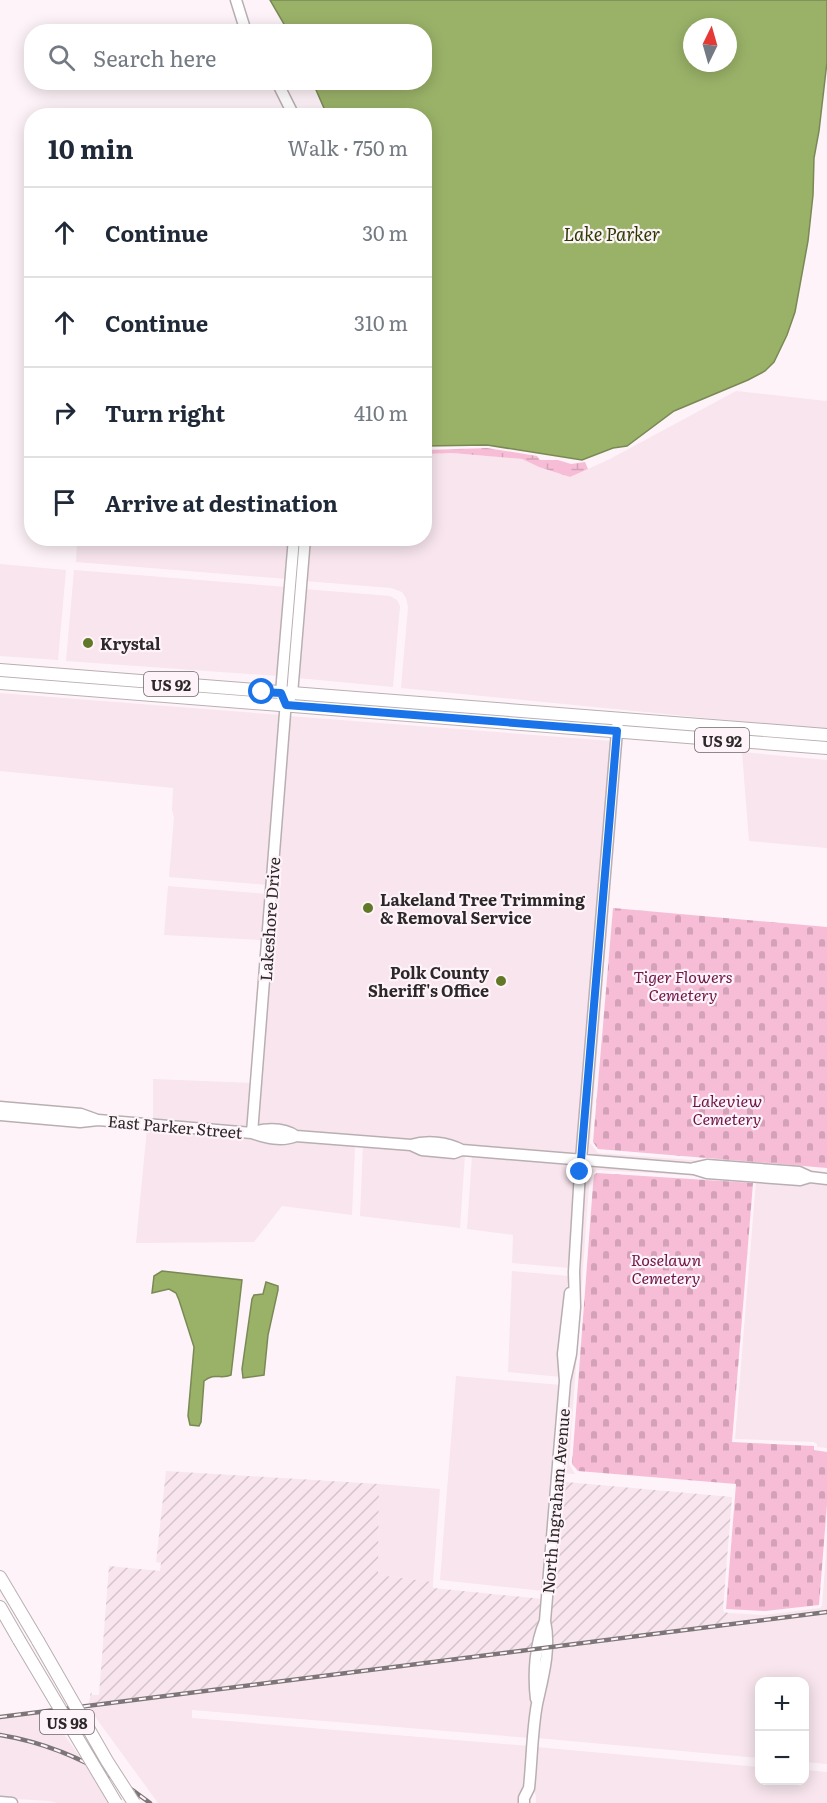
<!DOCTYPE html>
<meta charset="utf-8">
<style>
:root{--surface:#fff;--page:#f2f2f3;--text:#1f2937;--muted:#747a83;--line:#e0e1e3}
body{margin:0;font-family:Literata,serif;background:var(--page);color:var(--text)}
.controls{position:absolute;right:18px;bottom:18px;display:grid;overflow:hidden;border-radius:12px;box-shadow:0 3px 15px #0003}
.controls button{width:54px;height:54px;display:grid;place-items:center;padding:0;border:0;border-bottom:2px solid var(--line);background:var(--surface);color:var(--text);font:30px sans-serif}
.compass{position:absolute;left:683px;top:18px;width:54px;height:54px;border-radius:50%;background:var(--surface);box-shadow:0 3px 15px #0003;rotate:5deg}
.stop{position:absolute;width:18px;height:18px;margin:-14px;border:4px solid #1a73e8;border-radius:50%;background:#fff}
.stop.end{background:#1a73e8;border-color:#fff;box-shadow:0 2px 6px #0008}
.list{margin:0;padding:0;list-style:none}
h2{display:flex;justify-content:space-between;align-items:center;height:78px;margin:0;padding:0 24px;font-size:26px}
h2 small{font-size:20px;font-weight:400;color:var(--muted)}
.list li{display:grid;grid-template-columns:39px 1fr auto;gap:18px;align-items:center;box-sizing:border-box;height:90px;padding:0 24px;border-top:2px solid var(--line)}
.list b{display:block;font-size:22px;white-space:nowrap}
.list em{font-size:20px;font-style:normal;color:var(--muted)}
.icon{flex:none;width:33px;height:33px;fill:none;stroke:currentColor;stroke-width:2;stroke-linecap:round;stroke-linejoin:round}
.map{position:relative;flex:none;width:827px;height:1803px;overflow:hidden}
.search{position:absolute;background:var(--surface);box-shadow:0 3px 15px #0003;left:24px;top:24px;width:408px;height:66px;display:flex;align-items:center;gap:15px;box-sizing:border-box;padding:0 21px;border-radius:24px;color:var(--muted);font-size:22px}
.panel{position:absolute;background:var(--surface);box-shadow:0 3px 15px #0003;left:24px;top:108px;width:408px;height:438px;border-radius:24px}
.map>svg:first-child{display:block}
</style>
<div class="map">
<svg width="827" height="1803" viewBox="0 0 827 1803">
<defs>
<pattern id="industrial-furrows" width="10" height="10" patternUnits="userSpaceOnUse" patternTransform="scale(1.5)"><rect width="10" height="10" fill="#f8e5ed"/><path d="M-1 1l2-2M0 10L10 0M9 11l2-2" fill="none" stroke="#d5c4cb"/></pattern>
<pattern id="wetland-marsh" width="20" height="14" patternUnits="userSpaceOnUse" patternTransform="scale(1.5)"><rect width="20" height="14" fill="#f7bdd6"/><path d="M1 5h8M5 5V1M11 12h8M15 12V8" fill="none" stroke="#d4a2b8"/></pattern>
<pattern id="cemetery-stones" width="16" height="16" patternUnits="userSpaceOnUse" patternTransform="scale(1.5)"><rect width="16" height="16" fill="#f7bdd6"/><path d="M2 7V4a2 2 0 0 1 4 0v3zM10 15v-3a2 2 0 0 1 4 0v3z" fill="#d4a2b8"/></pattern>
</defs>
<rect width="100%" height="100%" fill="#fef3f8"/>
<path fill="#f8e5ed" d="M736,391L827,401V730L401,688L408,607L406,598L402,592L391,588L305,581L309,539L424,538L425,454L452,453L522,459L539,467L570,477L610,459Z
M238,538L290,543L287,579L76,562L77,539Z
M0,564L66,570L58,660L0,656Z
M74,570L286,587L279,676L66,661Z
M304,589L390,596L397,600L400,606L393,687L297,678Z
M0,693L281,715L268,885L169,877L174,817L172,810L173,788L0,771Z
M289,716L612,741L578,1155L465,1146L464,1144L299,1132L288,1126L267,1125L256,1127Z
M742,752L827,760V848L749,841Z
M168,886L268,894L260,990L261,940L164,935Z
M605,918H608L590,1143L598,1153L704,1161L692,1164L585,1156Z
M153,1079L253,1083L249,1128L153,1120Z
M147,1128L249,1136L265,1142L287,1144L298,1140L355,1145L352,1215L282,1206L254,1242L136,1243Z
M363,1145L465,1154L460,1228L360,1216Z
M472,1155L577,1164L570,1268L512,1263L513,1235L467,1229Z
M585,1164L691,1173L703,1176L597,1170L592,1173L589,1185L569,1464L575,1474L561,1473Z
M756,1181L827,1183V1448L817,1447V1444L814,1442L735,1439Z
M512,1271L569,1276L563,1308L561,1377L508,1372Z
M456,1376L561,1385L544,1591L440,1580Z
M379,1484L440,1489L433,1582L378,1575Z
M827,1541V1764L805,1762L804,1682H760L759,1758L537,1738L550,1650L727,1627L729,1613L765,1615L820,1608L822,1606Z
M534,1652L533,1705L530,1738L192,1710V1718L529,1746L526,1785L520,1803H158L88,1707Z
M49,1709L63,1733L112,1803H58L49,1801L0,1798V1717Z
M536,1747L759,1767L760,1780H804L805,1770L827,1772V1803H536V1796L533,1788Z"/>
<path fill="url(#industrial-furrows)" d="M166,1471L379,1484L378,1575L433,1582V1588L543,1599L542,1618L534,1652L88,1707L91,1692L92,1695H99L109,1566L160,1571L161,1563L156,1562Z
M566,1482L732,1497L723,1609L724,1612L729,1613L727,1627L550,1650L549,1622L551,1596L553,1595Z"/>
<path fill="url(#wetland-marsh)" d="M487,448L537,456L540,460H558L571,464L585,462L588,469L570,477L539,467L522,459L452,453L425,454V450Z"/>
<path fill="url(#cemetery-stones)" d="M613,908L827,927V1168L598,1149L593,1142Z
M597,1173L753,1183L732,1442L814,1446V1450L827,1452V1504L819,1605L765,1611L726,1609L736,1484L578,1471L572,1464L593,1185L594,1175Z"/>
<path fill="#9ab268" stroke="#798955" stroke-width="1.5" fill-rule="evenodd" d="M270,0H827V62L819,131L814,158L813,195L808,241L795,312L787,335L774,362L765,371L748,380L674,411L627,446L613,448L582,460L487,445L425,446L424,116L327,115L313,83L424,82V32L288,31ZM692,27H728V63H692Z
M162,1271L242,1280L231,1375C220,1380 215,1372 204,1381L201,1422L199,1426L190,1425L188,1416L194,1347L179,1300L176,1293L169,1289L152,1293L154,1276Z
M266,1282L278,1286V1290L268,1335L264,1375L243,1378L242,1369L252,1299L254,1295L263,1294Z"/>
<g fill="none" stroke-linecap="round" stroke-linejoin="round">
<g stroke="#b9afb3" stroke-width="13">
<path id="secondary" d="M236,0L246,32
M277,82L294,116
M283,700L281,693L294,538
M0,1107L81,1114L95,1119
M0,1115L80,1122L98,1120L252,1133C267,1138 281,1142 296,1136L411,1145L422,1150L454,1153L462,1150
M252,1132C268,1128 283,1127 296,1136
M252,1133L285,713L286,705L292,694L305,538
M411,1145C427,1140 447,1142 462,1150L694,1169L707,1173L800,1180L810,1177
M694,1168L707,1165L799,1172L810,1177L827,1179
M565,1381L571,1354L575,1307L574,1272L580,1172L618,719
M536,1699C533,1674 535,1644 545,1621
M0,1802L12,1803
M524,1803V1798L529,1788C532,1760 532,1731 537,1704C543,1677 551,1649 545,1621L565,1381L563,1354L570,1293"/>
</g>
<g stroke="#b9afb3" stroke-width="14">
<path id="primary" d="M0,670L827,735
M0,683L827,748
M0,1577L38,1641
M0,1607L19,1640"/>
</g>
<use href="#secondary" stroke="#fff" stroke-width="10"/>
<use href="#primary" stroke="#fff" stroke-width="12"/>
<g stroke="#7d7679" stroke-width="4.5">
<path id="rail" d="M0,1717L827,1612
M0,1735C55,1744 106,1769 150,1803"/>
</g>
<use href="#rail" stroke="#fef3f8" stroke-width="2" stroke-dasharray="7" stroke-linecap="butt"/>
<g stroke="#b9afb3" stroke-width="14" stroke-linecap="butt">
<path id="primary-bridge" d="M19,1640L116,1803
M38,1641L107,1761L134,1803"/>
</g>
<use href="#primary-bridge" stroke="#fff" stroke-width="12"/>
</g>
<g fill="none" stroke-linecap="round" stroke-linejoin="round">
<path stroke="#1a73e8" stroke-width="8" d="M262,692L281,693L286,705L617,731L580,1172"/>
</g>
<g fill="#617829" stroke="#fef3f8" stroke-width="2">
<circle cx="88" cy="643" r="6"/>
<circle cx="368" cy="908" r="6"/>
<circle cx="501" cy="981" r="6"/>
</g>
<g text-anchor="middle" dominant-baseline="central" stroke-width="4.5" stroke-linejoin="round" paint-order="stroke">
<g fill="#fef3f8" stroke="#6b6568" stroke-width="1.5">
<rect x="144" y="672" width="54" height="24" rx="4.5"/>
<rect x="695" y="728" width="54" height="24" rx="4.5"/>
<rect x="40" y="1710" width="54" height="24" rx="4.5"/>
</g>
<g font-size="15" font-weight="bold" fill="#2c282a">
<text x="171" y="684">US 92</text>
<text x="722" y="740">US 92</text>
<text x="67" y="1722">US 98</text>
</g>
<g font-size="16" font-weight="bold" fill="#2c282a" stroke="#fef3f8" text-anchor="start">
<text x="100" y="643">Krystal</text>
<text x="380" y="899">Lakeland Tree Trimming<tspan x="380" dy="18">&amp; Removal Service</tspan></text>
<text x="489" y="972" text-anchor="end">Polk County<tspan x="489" dy="18">Sheriff's Office</tspan></text>
</g>
<g font-size="16" fill="#2c282a" stroke="#fef3f8">
<text transform="translate(269 919) rotate(-86)">Lakeshore Drive</text>
<text transform="translate(175 1126) rotate(5)">East Parker Street</text>
<text transform="translate(555 1501) rotate(-85)">North Ingraham Avenue</text>
</g>
<g font-size="16" font-style="italic" fill="#6e1448" stroke="#fef3f8">
<text x="683" y="976">Tiger Flowers<tspan x="683" dy="18">Cemetery</tspan></text>
<text x="727" y="1100">Lakeview<tspan x="727" dy="18">Cemetery</tspan></text>
<text x="666" y="1259">Roselawn<tspan x="666" dy="18">Cemetery</tspan></text>
</g>
<g font-size="18" font-style="italic" fill="#2b3a00" stroke="#fef3f8">
<text x="612" y="233">Lake Parker</text>
</g>
</g>
</svg>
<div class="controls">
<button>+</button>
<button>−</button>
</div>
<svg class="compass" viewBox="-18 -18 36 36"><path d="M0-13l5 13h-10z" fill="#e53935"/><path d="M0 13l5-13h-10z" fill="#747a83"/></svg>
<div class="stop" style="left:262px;top:692px"></div>
<div class="stop end" style="left:580px;top:1172px"></div>
<div class="search"><svg class="icon" aria-label="search" viewBox="0 0 24 24"><circle cx="10" cy="10" r="6"/><path d="M15 15l6 6"/></svg>Search here</div>
<section class="panel">
<h2>10 min<small>Walk · 750 m</small></h2>
<ul class="list">
<li><svg class="icon" aria-label="ahead" viewBox="0 0 24 24"><path d="M12 20V5M6 11l6-6 6 6"/></svg><div><b>Continue</b></div><em>30 m</em></li>
<li><svg class="icon" aria-label="ahead" viewBox="0 0 24 24"><path d="M12 20V5M6 11l6-6 6 6"/></svg><div><b>Continue</b></div><em>310 m</em></li>
<li><svg class="icon" aria-label="right" viewBox="0 0 24 24"><path d="M7 20v-9h11M14 6l5 5-5 5"/></svg><div><b>Turn right</b></div><em>410 m</em></li>
<li><svg class="icon" aria-label="arrive" viewBox="0 0 24 24"><path d="M6 21V4h12l-3 4 3 4H6"/></svg><div><b>Arrive at destination</b></div></li>
</ul>
</section>
</div>
